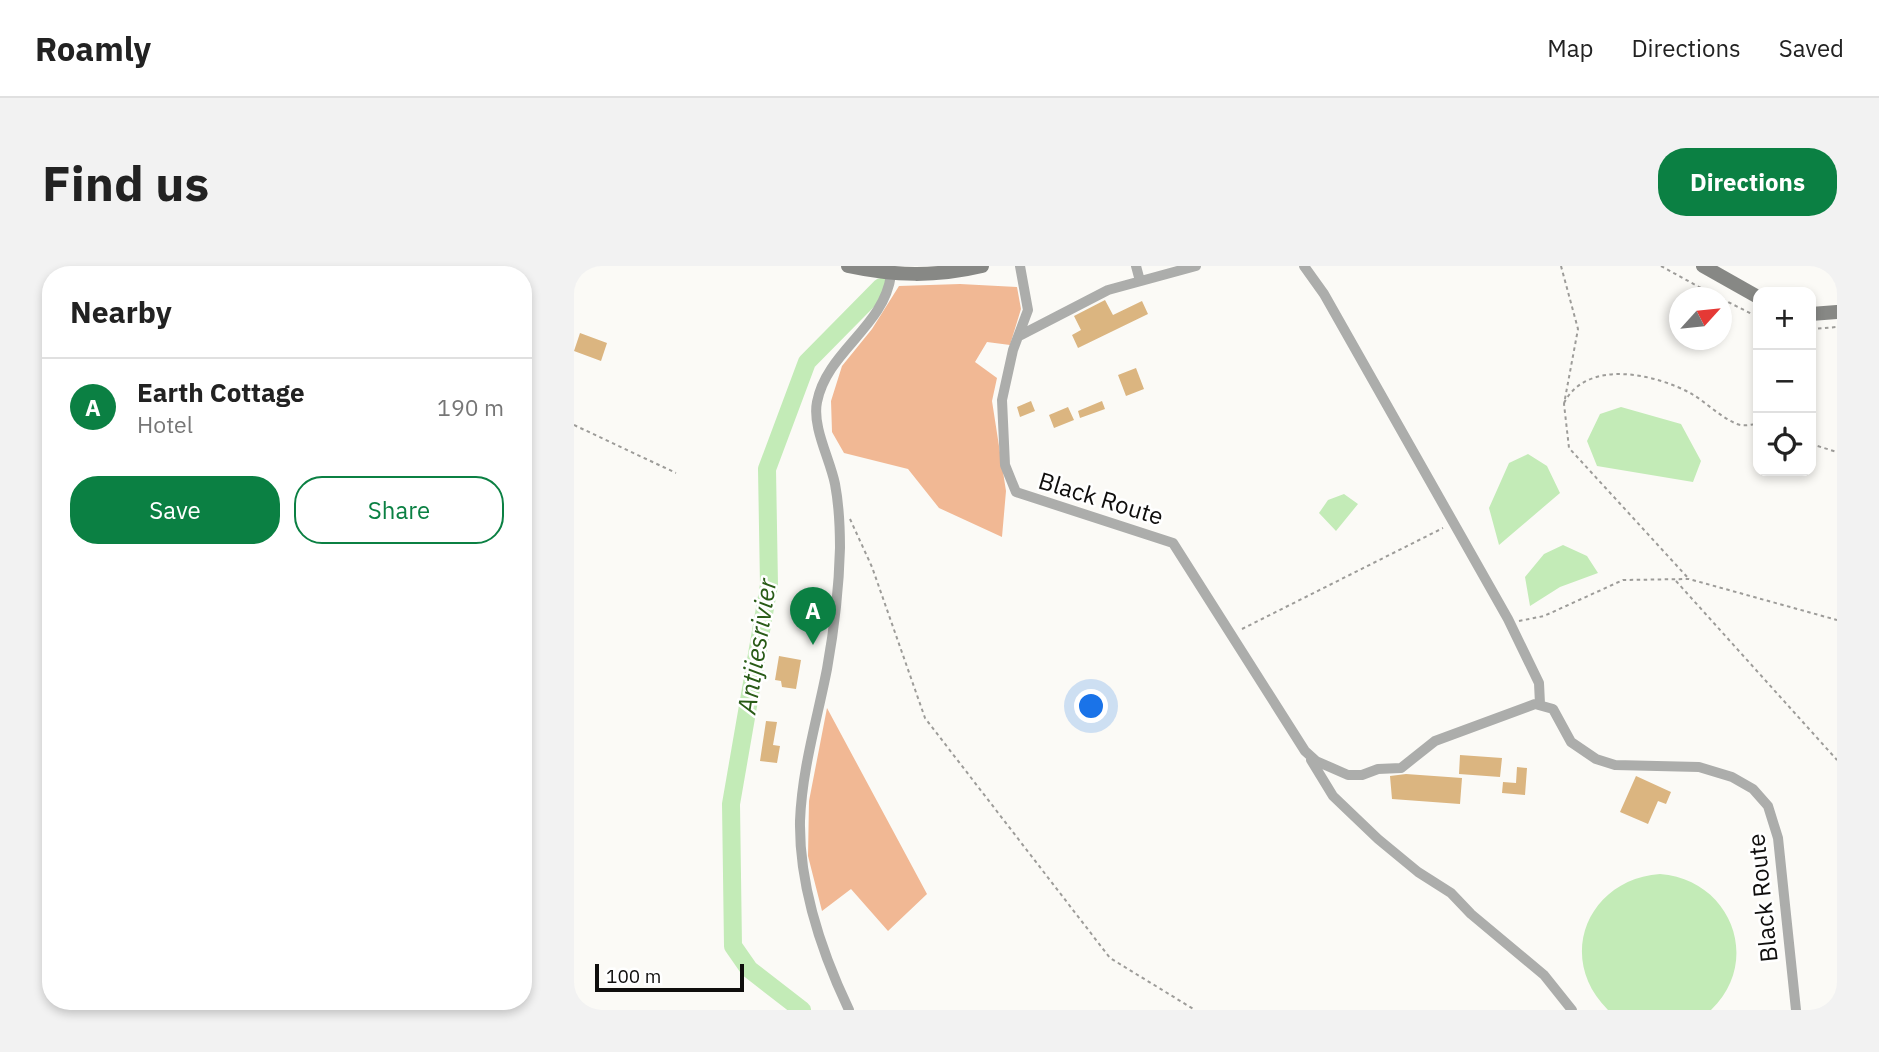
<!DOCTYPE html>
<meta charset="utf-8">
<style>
:root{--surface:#fff;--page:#f2f2f2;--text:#222;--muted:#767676;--line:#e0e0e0;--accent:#0b8043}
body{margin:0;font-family:"IBM Plex Sans",sans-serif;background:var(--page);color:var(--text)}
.controls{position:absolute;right:21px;top:21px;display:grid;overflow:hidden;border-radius:14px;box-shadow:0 4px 10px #0003}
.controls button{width:63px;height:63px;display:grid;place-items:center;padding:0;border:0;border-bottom:2px solid var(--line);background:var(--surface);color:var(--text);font:35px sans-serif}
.compass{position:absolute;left:1095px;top:21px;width:63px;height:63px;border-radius:50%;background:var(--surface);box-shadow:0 4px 10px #0003;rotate:63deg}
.scale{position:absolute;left:21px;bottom:18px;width:149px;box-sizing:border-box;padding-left:7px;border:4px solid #0f0e0d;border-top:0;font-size:19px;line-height:24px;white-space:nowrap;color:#0f0e0d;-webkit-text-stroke:5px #fff;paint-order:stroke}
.you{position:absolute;left:518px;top:441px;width:24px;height:24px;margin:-18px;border:5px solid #fff;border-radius:50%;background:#1a73e8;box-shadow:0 0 0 10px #1a73e833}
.badge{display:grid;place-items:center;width:46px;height:46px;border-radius:50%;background:var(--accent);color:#fff;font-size:23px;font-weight:700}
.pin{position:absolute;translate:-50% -58px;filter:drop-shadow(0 2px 4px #0008)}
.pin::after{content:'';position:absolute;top:37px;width:24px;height:21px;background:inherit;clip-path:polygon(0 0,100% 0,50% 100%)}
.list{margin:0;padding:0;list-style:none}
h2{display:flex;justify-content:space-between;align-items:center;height:91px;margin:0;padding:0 28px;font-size:30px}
h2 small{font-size:23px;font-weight:400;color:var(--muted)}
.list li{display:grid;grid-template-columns:46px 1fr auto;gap:21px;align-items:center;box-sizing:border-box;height:98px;padding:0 28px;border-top:2px solid var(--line)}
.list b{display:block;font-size:26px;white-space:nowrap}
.list p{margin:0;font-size:23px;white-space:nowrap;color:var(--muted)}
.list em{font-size:23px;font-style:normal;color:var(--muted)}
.actions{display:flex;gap:14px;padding:21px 28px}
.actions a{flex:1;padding:16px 0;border:2px solid var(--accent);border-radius:28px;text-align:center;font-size:24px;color:var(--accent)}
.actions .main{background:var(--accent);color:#fff}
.icon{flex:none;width:38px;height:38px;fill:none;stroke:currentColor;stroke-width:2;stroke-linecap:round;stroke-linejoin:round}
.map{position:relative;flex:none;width:1263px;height:744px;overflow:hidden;border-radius:28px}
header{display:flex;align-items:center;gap:42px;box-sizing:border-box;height:98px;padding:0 35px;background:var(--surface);border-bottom:2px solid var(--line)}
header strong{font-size:33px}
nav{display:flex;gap:38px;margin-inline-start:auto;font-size:24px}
.intro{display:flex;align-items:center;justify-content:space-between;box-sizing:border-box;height:168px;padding:0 42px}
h1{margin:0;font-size:49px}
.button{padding:18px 32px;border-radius:28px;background:var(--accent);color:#fff;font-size:24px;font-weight:700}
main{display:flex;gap:42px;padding:0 42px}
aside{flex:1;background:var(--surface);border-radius:28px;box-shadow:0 4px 10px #0003}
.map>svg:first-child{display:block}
</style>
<header>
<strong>Roamly</strong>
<nav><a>Map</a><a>Directions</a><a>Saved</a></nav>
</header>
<div class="intro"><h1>Find us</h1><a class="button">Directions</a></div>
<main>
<aside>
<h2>Nearby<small></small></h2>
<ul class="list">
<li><span class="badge">A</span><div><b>Earth Cottage</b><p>Hotel</p></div><em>190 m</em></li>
</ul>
<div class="actions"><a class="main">Save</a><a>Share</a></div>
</aside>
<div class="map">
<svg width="1263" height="744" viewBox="0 0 1263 744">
<rect width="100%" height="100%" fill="#fbfaf6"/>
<path fill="#f1b894" d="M386,18L443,21L447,43L436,79L413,76L401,96L423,112L418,135L432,225L428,271L365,242L334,203L270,187L258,166L257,135L268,100L298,63L325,20Z
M253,442L353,628L314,665L277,623L248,645L234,590L235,535Z"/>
<path fill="#c3ebb7" d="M1047,141L1107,158L1127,195L1119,216L1023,200L1013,175L1026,148Z
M954,188L973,200L986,227L925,279L915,242L935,197Z
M770,228L784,238L762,265L745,247L754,234Z
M989,279L1013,290L1024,307L986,321L956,340L951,311L970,288Z
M1086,608C1156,613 1189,694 1137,744H1034C981,692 1014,613 1086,608Z"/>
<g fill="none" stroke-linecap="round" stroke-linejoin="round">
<path stroke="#c3ebb7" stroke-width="18" d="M228,744L175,703L159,680L157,538L195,319L193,203L233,96L307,21"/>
</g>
<path fill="#dbb580" d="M531,34L539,49L568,35L574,48L504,82L498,69L507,64L500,50Z
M6,67L33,77L27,95L0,85Z
M562,102L570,123L552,130L544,109Z
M457,135L461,145L446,151L443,141Z
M528,135L531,143L506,152L504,145Z
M494,141L500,154L480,162L475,149Z
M205,390L227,394L222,423L208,421L207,415L201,414Z
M192,455L203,456L199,479L206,480L203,497L186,495Z
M886,489L928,492L926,511L885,508Z
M943,501L953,502L951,529L928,527L929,516L942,517Z
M832,508L888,512L886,538L818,533L816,510Z
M1062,510L1097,526L1092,538L1084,535L1074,558L1046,546Z"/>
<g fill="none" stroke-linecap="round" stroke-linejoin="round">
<path stroke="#9d9c99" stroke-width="2" stroke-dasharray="3.5 3.5" stroke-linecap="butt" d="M987,0L1004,63L990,138L995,182L1115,313
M1087,0L1145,32
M1148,33L1184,51
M1237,63L1263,61
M990,137C1013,92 1082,108 1118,128C1133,137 1146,151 1163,158C1170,161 1177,158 1184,158
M1184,146L1182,156L1184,162
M0,159L102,207
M1237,172L1243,174
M1237,178L1263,186
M276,253L298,301L351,452L536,692L621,744
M1102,315L1263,494
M945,355L970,350L1049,314L1115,313L1263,354
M668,363L869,262"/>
<path stroke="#acadab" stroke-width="10" d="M446,0L454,44L439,84L428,134L431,199L442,226L599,277L731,485L742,495L774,509H788L804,503L827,502L861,475L961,438L979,443L997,476L1022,493L1041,499L1125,501L1158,511L1179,523L1194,540L1204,572L1222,744
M562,0L566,15
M730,0L750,28L934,353L965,417L966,438
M445,70L534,24L622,0
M737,494L759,530L804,573L844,606L877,627L897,648L970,709L998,744
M275,744C248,687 225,619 226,555C228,503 243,454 253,403C260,364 265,322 266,282C266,261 265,239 261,218C256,193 238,161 243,136C253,85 310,61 317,9"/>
<path stroke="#878885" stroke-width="14" d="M274,0C320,10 362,11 408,0
M1129,0L1184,31
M1237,48L1263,46"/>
</g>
<g text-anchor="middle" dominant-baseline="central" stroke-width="5" stroke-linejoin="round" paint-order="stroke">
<g font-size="24" fill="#0f0e0d" stroke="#fff">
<text transform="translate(527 232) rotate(17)">Black Route</text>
<text transform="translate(1188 632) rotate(-96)">Black Route</text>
</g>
<g font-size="26" font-style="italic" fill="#295b17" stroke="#fff">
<text transform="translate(182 380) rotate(-81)">Antjiesrivier</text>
</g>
</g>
</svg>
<div class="controls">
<button>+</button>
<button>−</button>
<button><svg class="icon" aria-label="locate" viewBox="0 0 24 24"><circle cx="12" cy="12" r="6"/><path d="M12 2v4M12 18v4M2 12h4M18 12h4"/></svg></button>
</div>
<svg class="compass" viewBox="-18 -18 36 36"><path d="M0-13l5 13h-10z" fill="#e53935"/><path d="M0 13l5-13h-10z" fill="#767676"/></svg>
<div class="scale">100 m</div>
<div class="you"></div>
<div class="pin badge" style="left:239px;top:379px">A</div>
</div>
</main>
